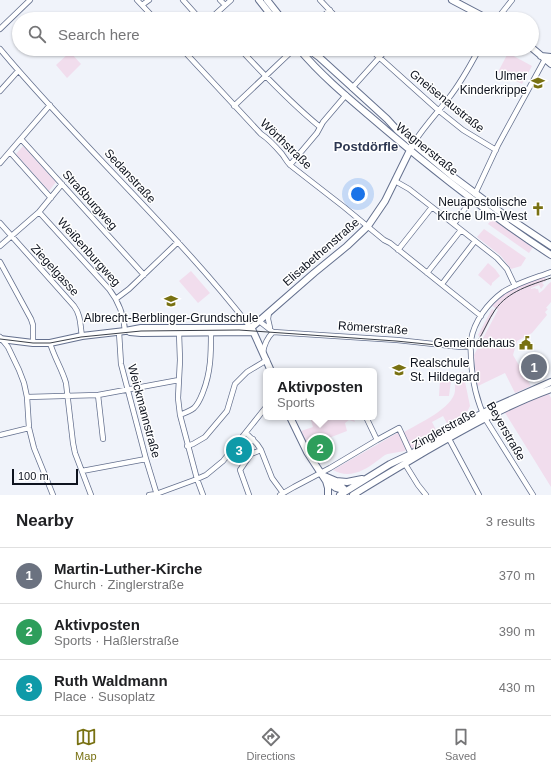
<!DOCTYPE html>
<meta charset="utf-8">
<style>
:root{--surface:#fff;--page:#f6f6f6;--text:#202124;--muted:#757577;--line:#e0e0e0;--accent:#787112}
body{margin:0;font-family:Helvetica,sans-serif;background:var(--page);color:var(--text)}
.scale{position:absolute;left:12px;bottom:10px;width:66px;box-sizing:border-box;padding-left:4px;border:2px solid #0e131e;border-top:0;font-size:11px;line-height:14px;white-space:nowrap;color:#0e131e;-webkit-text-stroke:3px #fff;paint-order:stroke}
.you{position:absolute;left:358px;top:194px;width:14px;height:14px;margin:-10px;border:3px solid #fff;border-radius:50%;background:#1a73e8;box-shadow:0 0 0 6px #1a73e833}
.badge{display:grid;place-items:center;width:26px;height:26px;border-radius:50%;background:var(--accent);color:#fff;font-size:13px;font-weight:700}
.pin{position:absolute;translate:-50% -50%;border:2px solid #fff;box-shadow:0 1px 4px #0006}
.popup{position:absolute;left:263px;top:368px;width:114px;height:52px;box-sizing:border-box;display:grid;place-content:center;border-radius:6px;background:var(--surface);filter:drop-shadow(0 1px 3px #0005);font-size:13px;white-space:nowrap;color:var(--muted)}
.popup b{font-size:15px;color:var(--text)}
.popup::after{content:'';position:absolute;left:50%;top:100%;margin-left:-8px;border:8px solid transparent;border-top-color:var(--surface)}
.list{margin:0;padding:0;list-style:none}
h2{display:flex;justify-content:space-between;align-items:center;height:52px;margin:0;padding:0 16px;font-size:17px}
h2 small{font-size:13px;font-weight:400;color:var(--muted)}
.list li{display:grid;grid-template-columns:26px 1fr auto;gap:12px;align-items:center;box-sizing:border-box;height:56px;padding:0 16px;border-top:1px solid var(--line)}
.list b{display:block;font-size:15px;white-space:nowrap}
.list p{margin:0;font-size:13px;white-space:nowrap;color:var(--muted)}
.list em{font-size:13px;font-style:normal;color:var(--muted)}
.icon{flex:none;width:22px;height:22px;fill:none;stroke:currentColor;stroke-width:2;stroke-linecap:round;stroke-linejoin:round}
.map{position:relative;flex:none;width:551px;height:495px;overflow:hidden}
.search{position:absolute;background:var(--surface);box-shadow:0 1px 3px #0004;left:12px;right:12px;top:12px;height:44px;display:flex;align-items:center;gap:10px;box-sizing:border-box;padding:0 14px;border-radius:22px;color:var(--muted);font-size:15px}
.sheet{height:220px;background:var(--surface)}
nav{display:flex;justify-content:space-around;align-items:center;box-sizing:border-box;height:56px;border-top:1px solid var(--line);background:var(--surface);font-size:11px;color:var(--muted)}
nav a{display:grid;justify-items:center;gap:2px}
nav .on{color:var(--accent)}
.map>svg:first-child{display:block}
</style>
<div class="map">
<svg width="551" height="495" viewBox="0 0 551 495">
<rect width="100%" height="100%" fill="#f0f3fa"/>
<path fill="#f1dded" d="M70,52L81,64L67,78L56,65Z
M508,53L532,66L522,84L498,72Z
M23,146L56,182L49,191L16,154Z
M492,219L533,247L529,253L488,224Z
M484,229L526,258L521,266L511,269L501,256L477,237Z
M488,263L495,269L500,276L492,283V284L491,286L478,275Z
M191,271L210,293L198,303L179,281Z
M551,273V275L545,277L546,281L542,283L544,285L541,289L539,285L531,288V289L535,288L536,289H538L539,293C544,291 546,285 551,282V302L546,308L548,309L545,312L547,315L532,333L517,341L513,355L531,386L515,393L505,373L478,386L476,376L474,355L498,310L491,305L502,295L513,289Z
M492,309L495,311L481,338L478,335Z
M463,372L470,406L464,418L449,427L443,416L432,422L438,434L411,449L404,432C418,424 453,408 455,391C455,386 455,380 454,375Z
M440,380L451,381L449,396H439Z
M548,392L551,398V487L504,411Z
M310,417H353L355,422L349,420L345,423L347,431L321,441L320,439L308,446L301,431L313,427Z
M399,432L407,450C400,453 392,452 385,455C382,457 380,459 377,461C364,471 349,479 333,470Z"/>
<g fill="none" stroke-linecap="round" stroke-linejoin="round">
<g stroke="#64708e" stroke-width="6">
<path id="street" d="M137,0L155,19
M183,0L200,19
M220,0L225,5
M320,0L338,19
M142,5L149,0
M210,19L231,0
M320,19L330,10
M497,19L512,0
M0,29L30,0
M0,49C80,145 174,229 251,328
M182,49L261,134C269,139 276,147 282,154C285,158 287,162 290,165L344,207L384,240L390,243L481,316
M240,49C265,76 291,103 320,127
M370,49L438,110L463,130L496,150
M352,88L387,49
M0,91L18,71
M234,106L294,49
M21,139L144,275
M413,144C423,128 436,114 448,99C460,84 470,66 479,49
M10,152L51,198
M0,163L50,105
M290,165L317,133L323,122L346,95
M395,181L409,189L497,258L507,269L515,286
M475,194L498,145L545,59
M39,212L109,289C119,302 124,315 125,331
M0,223L74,306C81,315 80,325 82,336
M454,224L472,199
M0,246L39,212L62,184
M398,250L432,207
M0,262L31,319L33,325V343
M427,273L461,230
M442,284L475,241
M117,298L129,289L178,242
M269,312L268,319L270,328
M259,321L273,332
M119,332L121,364L146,459L157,495
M273,332L397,340L461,347H470
M179,333L180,360L178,398L180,415L197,479L203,495
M0,337L8,347L19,370L24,383L27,397L29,428L34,448L53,495
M50,343C54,357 62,369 66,383L73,443L75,453L91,495
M263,353C264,345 267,338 273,332
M98,395L103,439
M27,397L98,395L179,380
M180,415C185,413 190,411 194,408C199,403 201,397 203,392C211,372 211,353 211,332
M366,417L377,440
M246,433L257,444L261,450L272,478L283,493
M0,435L29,428
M448,437L479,495
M187,446L193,444L205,437L227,411L235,384L247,372L267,360
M243,451L253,439
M405,464L418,485L426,495
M82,471L146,459
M149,495L156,494L197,479L206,475L223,461L266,407
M249,495L240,470L251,454L261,450
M280,495L294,487L330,468L377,440L399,428L411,454
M533,495L486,420C476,400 472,380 471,358C471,352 470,346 471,340C474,321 488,303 503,292C517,283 535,278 551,272"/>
</g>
<g stroke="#64708e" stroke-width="8">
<path id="secondary" d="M259,0L274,19
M267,0L282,19
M452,0L488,19
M532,48L551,64
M299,49C325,80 356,104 386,130C439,175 493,217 551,255
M308,49L319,57L387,119L398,131L452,176L503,214L551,246
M541,56L551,57
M252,329L271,371
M130,332L141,333L253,332
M0,339L33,343H50L82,336L125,331L141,328H251L314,273L347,246L368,226L385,201L413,144
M290,417L307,452L326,481L336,488L346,491
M322,475L336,481L345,490
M326,481L328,488V495
M336,481L347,482L362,479
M340,495L390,464L411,454L446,433L483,413L497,406L551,382
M353,495C377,480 401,466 426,451C466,428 507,405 551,389"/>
</g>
<use href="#street" stroke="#fff" stroke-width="4.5"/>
<use href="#secondary" stroke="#fff" stroke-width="6"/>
<path stroke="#3b404a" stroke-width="1" d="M0,339L33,343H50L81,337L141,331L239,330L396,341L467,348L472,346L477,342C484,332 488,320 495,310C508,291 531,285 551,278"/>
</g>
<defs>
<g id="school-bare" transform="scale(1.08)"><path d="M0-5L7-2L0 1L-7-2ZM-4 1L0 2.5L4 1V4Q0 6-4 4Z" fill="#787112" stroke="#fff" stroke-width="2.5" paint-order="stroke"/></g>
<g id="church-bare" transform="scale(1.08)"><path d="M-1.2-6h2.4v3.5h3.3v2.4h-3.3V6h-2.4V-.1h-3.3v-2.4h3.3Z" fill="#787112" stroke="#fff" stroke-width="2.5" paint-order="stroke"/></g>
<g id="civic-bare" transform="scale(1.08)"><path d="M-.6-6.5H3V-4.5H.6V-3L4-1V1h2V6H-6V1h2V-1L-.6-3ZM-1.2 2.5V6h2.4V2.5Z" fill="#787112" stroke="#fff" stroke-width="2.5" paint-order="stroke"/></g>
</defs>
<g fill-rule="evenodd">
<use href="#school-bare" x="538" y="83"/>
<use href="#church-bare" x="538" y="209"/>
<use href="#school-bare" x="171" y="301"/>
<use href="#civic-bare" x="526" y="343"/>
<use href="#school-bare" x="399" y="370"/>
</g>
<g text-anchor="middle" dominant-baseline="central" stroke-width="3" stroke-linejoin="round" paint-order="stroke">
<g font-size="12" fill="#0e131e" stroke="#fff" text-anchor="end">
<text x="527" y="76">Ulmer<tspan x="527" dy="14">Kinderkrippe</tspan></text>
<text x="527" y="202">Neuapostolische<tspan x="527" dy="14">Kirche Ulm-West</tspan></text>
<text x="171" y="318" text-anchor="middle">Albrecht-Berblinger-Grundschule</text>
<text x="515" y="343">Gemeindehaus</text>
<text x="410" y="363" text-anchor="start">Realschule<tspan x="410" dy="14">St. Hildegard</tspan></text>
</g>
<g font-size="12" fill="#0e131e" stroke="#fff">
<text transform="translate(447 101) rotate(39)">Gneisenaustraße</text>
<text transform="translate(286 144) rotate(44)">Wörthstraße</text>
<text transform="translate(427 149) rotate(39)">Wagnerstraße</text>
<text transform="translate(130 176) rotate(47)">Sedanstraße</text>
<text transform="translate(90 200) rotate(48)">Straßburgweg</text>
<text transform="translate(89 252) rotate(48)">Weißenburgweg</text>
<text transform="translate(321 252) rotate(-41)">Elisabethenstraße</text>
<text transform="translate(55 270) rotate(48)">Ziegelgasse</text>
<text transform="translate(373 328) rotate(4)">Römerstraße</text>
<text transform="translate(144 411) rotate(75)">Weickmannstraße</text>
<text transform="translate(444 429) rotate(-29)">Zinglerstraße</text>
<text transform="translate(506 431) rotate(60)">Beyerstraße</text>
</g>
<g font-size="13" font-weight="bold" fill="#2d3751" stroke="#fff">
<text x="366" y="146">Postdörfle</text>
</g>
</g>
</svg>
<div class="scale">100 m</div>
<div class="you"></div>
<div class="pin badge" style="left:534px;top:367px;background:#6b7280">1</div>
<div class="pin badge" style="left:320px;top:448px;background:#2e9e5b">2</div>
<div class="popup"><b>Aktivposten</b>Sports</div>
<div class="pin badge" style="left:239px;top:450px;background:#0f9aa8">3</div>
<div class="search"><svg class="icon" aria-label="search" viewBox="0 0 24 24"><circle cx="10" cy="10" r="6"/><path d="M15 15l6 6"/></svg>Search here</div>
</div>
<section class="sheet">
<h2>Nearby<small>3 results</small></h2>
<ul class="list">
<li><span class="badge" style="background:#6b7280">1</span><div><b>Martin-Luther-Kirche</b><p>Church · Zinglerstraße</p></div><em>370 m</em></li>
<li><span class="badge" style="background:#2e9e5b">2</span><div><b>Aktivposten</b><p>Sports · Haßlerstraße</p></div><em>390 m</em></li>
<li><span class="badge" style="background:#0f9aa8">3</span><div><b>Ruth Waldmann</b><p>Place · Susoplatz</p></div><em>430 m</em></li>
</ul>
</section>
<nav>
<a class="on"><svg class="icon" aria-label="map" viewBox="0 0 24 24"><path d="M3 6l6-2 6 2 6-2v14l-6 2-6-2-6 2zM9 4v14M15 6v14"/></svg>Map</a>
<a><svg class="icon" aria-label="directions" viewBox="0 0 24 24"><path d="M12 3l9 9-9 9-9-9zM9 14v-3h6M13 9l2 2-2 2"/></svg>Directions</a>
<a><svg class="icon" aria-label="saved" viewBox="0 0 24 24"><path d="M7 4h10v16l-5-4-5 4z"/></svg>Saved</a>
</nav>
